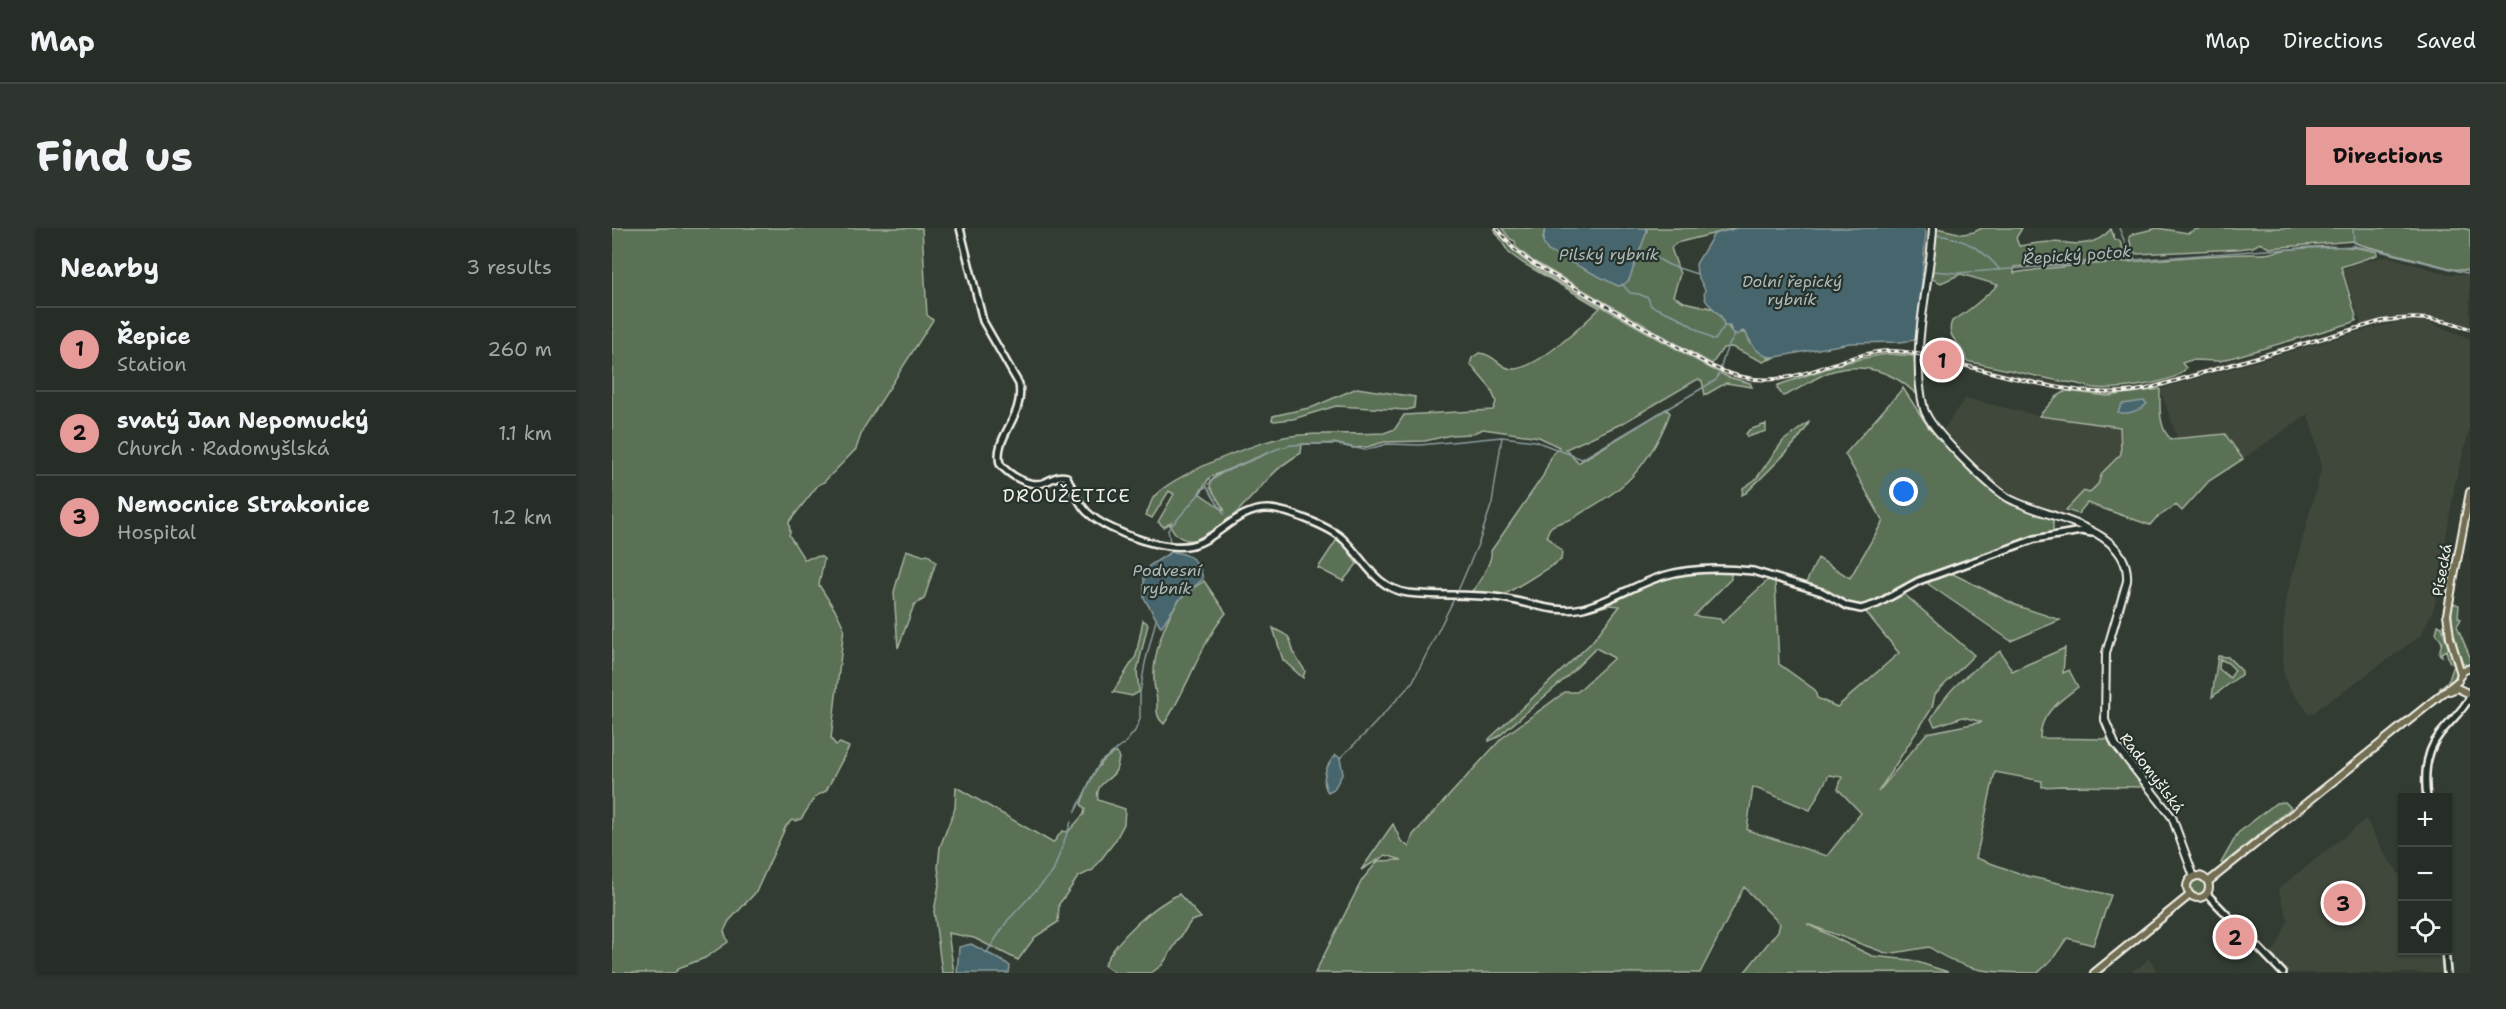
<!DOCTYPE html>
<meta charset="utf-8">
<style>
:root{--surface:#262d26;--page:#2e352e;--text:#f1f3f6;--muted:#a4a8a7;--line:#424943;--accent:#e69b98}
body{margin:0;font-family:"Shantell Sans",sans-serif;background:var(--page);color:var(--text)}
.controls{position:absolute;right:18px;bottom:18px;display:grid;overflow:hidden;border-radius:0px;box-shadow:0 2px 4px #0004}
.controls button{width:54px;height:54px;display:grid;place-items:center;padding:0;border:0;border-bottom:2px solid var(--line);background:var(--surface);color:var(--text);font:30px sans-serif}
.you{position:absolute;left:1292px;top:264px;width:21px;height:21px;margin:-15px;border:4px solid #fff;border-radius:50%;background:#1a73e8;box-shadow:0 0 0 9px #1a73e833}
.badge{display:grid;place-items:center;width:39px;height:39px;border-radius:50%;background:var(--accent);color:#111;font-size:20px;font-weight:700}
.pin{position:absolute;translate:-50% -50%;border:3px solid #fff;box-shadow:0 2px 6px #0006}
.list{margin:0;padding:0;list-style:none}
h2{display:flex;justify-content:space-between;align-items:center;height:78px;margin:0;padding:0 24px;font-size:26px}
h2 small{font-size:20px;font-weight:400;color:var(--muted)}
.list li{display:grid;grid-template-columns:39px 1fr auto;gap:18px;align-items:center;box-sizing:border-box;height:84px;padding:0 24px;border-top:2px solid var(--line)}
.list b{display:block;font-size:22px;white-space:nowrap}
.list p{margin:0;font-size:20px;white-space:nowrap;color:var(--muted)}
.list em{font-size:20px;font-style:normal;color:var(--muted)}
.icon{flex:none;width:33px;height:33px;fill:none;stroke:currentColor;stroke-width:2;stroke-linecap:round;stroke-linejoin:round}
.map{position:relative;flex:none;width:1858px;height:745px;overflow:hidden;border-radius:0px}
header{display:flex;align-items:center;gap:36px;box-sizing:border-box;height:84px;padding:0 30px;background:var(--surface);border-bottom:2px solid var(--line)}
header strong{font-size:28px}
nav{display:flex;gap:33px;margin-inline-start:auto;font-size:21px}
.intro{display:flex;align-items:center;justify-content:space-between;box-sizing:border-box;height:144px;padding:0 36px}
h1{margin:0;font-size:42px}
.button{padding:15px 27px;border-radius:0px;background:var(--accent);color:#111;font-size:21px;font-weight:700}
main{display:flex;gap:36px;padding:0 36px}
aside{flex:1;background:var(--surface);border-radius:0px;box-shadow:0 2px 4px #0004}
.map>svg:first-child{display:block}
</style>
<header>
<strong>Map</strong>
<nav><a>Map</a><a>Directions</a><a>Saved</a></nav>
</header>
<div class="intro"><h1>Find us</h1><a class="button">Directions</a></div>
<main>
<aside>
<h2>Nearby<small>3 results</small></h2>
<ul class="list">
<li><span class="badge">1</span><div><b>Řepice</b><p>Station</p></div><em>260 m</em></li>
<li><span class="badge">2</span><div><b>svatý Jan Nepomucký</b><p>Church · Radomyšlská</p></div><em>1.1 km</em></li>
<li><span class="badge">3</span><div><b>Nemocnice Strakonice</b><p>Hospital</p></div><em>1.2 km</em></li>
</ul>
</aside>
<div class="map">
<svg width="1858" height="745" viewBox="0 0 1858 745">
<rect width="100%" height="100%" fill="#323c33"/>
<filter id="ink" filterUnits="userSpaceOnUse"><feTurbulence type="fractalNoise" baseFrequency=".0167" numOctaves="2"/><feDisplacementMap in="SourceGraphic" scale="12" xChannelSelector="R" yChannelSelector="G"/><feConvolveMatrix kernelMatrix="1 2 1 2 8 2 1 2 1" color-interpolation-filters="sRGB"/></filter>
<g filter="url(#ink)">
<path fill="#40463a" d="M882,0H888L904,19L921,33L1100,136L1128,147L1152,150L1181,147L1253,123L1276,120L1307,124L1470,161L1496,163L1521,161L1749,96L1731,41L1748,34L1775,28L1831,45L1858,47V104L1841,98L1813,93L1858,110V200L1843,256L1823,377L1809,408L1698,487L1676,459L1671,443V401L1675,367L1710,239L1696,186L1631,231L1613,206L1565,210L1548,161L1760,100L1794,93L1758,98L1536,163L1509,168L1469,166L1306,129L1276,125L1254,128L1171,154L1138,155L1116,149L1098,140L931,45L900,23Z
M1353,170L1427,188L1508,199L1509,226L1490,245L1486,256L1477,265L1471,263L1449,287L1403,270L1392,263L1329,205Z
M1754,591L1772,625L1790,650V722L1829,723L1831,745H1676L1658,726L1664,720L1676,692L1666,661Z
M1537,729L1544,742L1539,745H1516L1529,738Z"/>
<path fill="#5a7156" stroke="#a7b19f" stroke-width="1.5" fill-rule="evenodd" d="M0,0H310L315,87L321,92L251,201L244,221L212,254L206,257L177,294L178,304L177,307L192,331L208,328L212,331L207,357L225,385L232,400L219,511L224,517L228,515L237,519L214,563L204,568L189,591L184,593L180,592L174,598L144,664L117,693L112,703L116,714L93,730L69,739L62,745H0Z
M881,0L909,30L931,45L1098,140L1116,149L1138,155L1140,159L1114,155L1093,167L1090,153L1086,151L1011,195L954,221L966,235L1054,181L1058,185C1048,213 1029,244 1006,261C993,272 977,280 963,289C954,296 937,292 935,308L950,323L949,332L892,367L859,364C867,356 881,332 879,323L931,248L940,227L947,219L927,209L871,201L859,206L839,207L813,213L772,214L755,219L741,220L724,216H690L689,225C677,232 668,238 659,248C642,265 581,345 558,297L560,294L552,299L546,294L562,266L557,263L540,290L534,287C536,282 539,274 541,270C557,248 650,211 679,208C710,204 741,207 772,205L783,201L792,187L881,182L884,174L879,161L858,136L860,130L867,125C883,126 887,140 900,141C924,142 971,97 988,80L911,35L897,25ZM658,224L605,247L599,253L598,259L613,283L587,265L598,249Z
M890,0H933L931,11L943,26L1007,58L1022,35L1035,3L1034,0H1125L1064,15L1059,20L1068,46L1061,68L1072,74L1103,81L1120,104L1134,105L1138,114L1156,130L1164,129L1151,134L1120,119L1111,120L1100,136L921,33L904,19L903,13L898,11Z
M1324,0L1351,6L1362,4L1370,0H1410L1404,10L1407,18C1418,16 1430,14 1441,14C1463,16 1482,20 1499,1L1503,12H1507L1512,22L1510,31L1402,39V45C1444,38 1486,36 1529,33C1568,30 1608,25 1647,26C1657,27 1668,22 1679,21C1707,18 1737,16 1765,24V27L1729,39L1744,88V93L1739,95L1608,133L1579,132L1570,135L1574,140C1565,156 1502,162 1484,160C1473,159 1464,154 1452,154L1354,133C1354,116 1332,112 1340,93C1354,86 1374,68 1386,57L1349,46L1329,55L1318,50Z
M1545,0L1576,5L1588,0H1851L1858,2V43L1841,41L1746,16L1741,13L1657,20L1648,15L1641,19L1626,21L1525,26L1520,22L1517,9L1521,6Z
M1277,126L1302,128L1305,162L1303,165C1282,144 1251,134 1221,143C1203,148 1188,162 1171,168L1165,160L1166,157C1203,145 1238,130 1277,126Z
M745,160L803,169L802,180L795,182L724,178L681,191L662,193L660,192L661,188L701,179Z
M1291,160L1317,200L1385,264L1398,275L1441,290V303L1307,348L1253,377L1239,376L1211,361L1193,357L1206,330L1238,350L1271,293L1233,226Z
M1548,161C1548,176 1546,201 1559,211L1613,206L1631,231L1597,253L1570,283L1564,277L1544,290L1538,297L1475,275L1466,286L1454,282L1472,263L1477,265L1486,256L1490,245L1509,226L1508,199L1427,188L1444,169L1454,163L1496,168Z
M1197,194C1192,210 1148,251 1134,265L1130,267L1131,260L1144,251L1171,213Z
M1154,196V203L1135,209L1134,206L1137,202Z
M726,310L733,317L745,336L731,353L706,340Z
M294,322L312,328L315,326L324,334L312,371L302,377L286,420L282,364Z
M1092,345H1119V351L1082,388L1108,391L1110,395L1157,351L1163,353L1167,436L1203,462L1205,470L1225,479L1287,425L1253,383L1292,366L1362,427L1323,466L1320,480L1266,564L1315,505L1370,494L1351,489L1323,498L1319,491C1339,456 1356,446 1388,423L1400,443L1453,420L1451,445L1457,442L1466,459C1448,473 1428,485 1428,510L1495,511L1532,559L1451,558L1430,559V553L1383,544L1364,630L1415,648L1499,667L1481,717L1455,710L1442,729L1426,745C1381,745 1354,745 1317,719L1276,726L1195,696L1260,728L1299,732L1336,744L1132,745L1166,703L1168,696L1132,659L1088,745H703L750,652L766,633L790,632L774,627L749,642L781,596L789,613L797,619L801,607L890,510L953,464H965L1002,430L984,420L954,450L886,509L877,513V511L979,415L1008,378L998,377L983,381L984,378L1058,349ZM1217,547L1230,549L1226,561L1249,585L1215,628L1135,602L1141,559L1198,582Z
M1339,345L1406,378L1448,392L1399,413L1316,356L1319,353Z
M592,353L614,385C587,418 576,461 552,496C541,487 547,478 544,466C536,437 552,389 572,366C577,361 586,358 592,353Z
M1840,375L1847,377L1846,389L1849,391L1845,398L1858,429V439L1851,435C1843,414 1838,397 1840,375Z
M531,392L536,396L525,443L527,464L520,468L501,464L524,428Z
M1826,397L1830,399L1836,419L1846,442L1841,453L1827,461L1837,452L1842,437L1837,433L1834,422L1829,425L1830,428L1827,426L1830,414L1824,405Z
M661,400C680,410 676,406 682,425C685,432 690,437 693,443L691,450L671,432Z
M1606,428L1616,429L1630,443V446L1600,469ZM1608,431L1616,435L1623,442L1618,450L1607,441Z
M501,525H505L507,530C506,534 505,541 503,544C495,555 483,555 486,572L513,581L512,596L503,613L481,642L466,649L453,668L447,676L446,694L423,709L406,732L362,710L336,705L342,745H330L322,683L328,652L326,640L328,619L343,580L344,559L441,615L450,603L456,604L472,586L473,581L469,576C476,556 483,536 501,525Z
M1673,574L1679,580L1611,636L1609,635L1626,605L1664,575Z
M1578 659a8 8 0 1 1 16 0a8 8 0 1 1-16 0Z
M567,666L589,690L579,693L550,737L539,745H503L492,737C505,710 540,679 567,666Z"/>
<path fill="#47656d" stroke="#8c9d9e" stroke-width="1.5" d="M933,0H1034L1035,3L1017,52L1011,57L1006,58L936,23L931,15Z
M1125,0H1312L1314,5L1305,108L1303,112L1288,114L1238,115L1164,129C1148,130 1140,118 1134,105L1131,103L1125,107L1120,104L1118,98H1112C1112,81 1088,79 1093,62L1085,46L1084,36L1102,6Z
M1532,173L1535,176C1528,182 1514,188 1506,184L1510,176Z
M559,324C577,325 588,332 591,351L567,372L549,399L532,370V348L537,338Z
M724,527L728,530L731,545L722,561L716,564C708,553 714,536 724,527Z
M359,716L394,735L398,738L397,745H345L347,719Z"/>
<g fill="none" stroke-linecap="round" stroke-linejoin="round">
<path stroke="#8c9d9e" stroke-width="1.5" d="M1507,0L1514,17L1523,31
M1741,0L1742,17
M1324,7C1352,10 1371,21 1388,42
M1039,27L1057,37L1085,46
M1321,43L1344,45L1654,22L1742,18L1760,21L1858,46
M1010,56L1018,65L1027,66L1036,70L1039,78L1066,89L1100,111L1103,112L1113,97
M595,259L612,286
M558,314L556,302L595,257L610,245L665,221L679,217L722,215L753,222L775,216L808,217L890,209L923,213L970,231L1104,152C1109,143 1110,133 1114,123C1116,116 1122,112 1123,105
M845,365L867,314L880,275L890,209
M728,530L755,504L800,455L843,369
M463,584L488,534L513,515L523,503L528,491V465L533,435L544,392
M375,724L396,692L441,644L459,594"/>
<g stroke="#f4f1e8" stroke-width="10">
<path id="tertiary" d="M348,0L371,93L407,156C413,190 381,208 388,236C397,247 416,259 431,255C440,252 445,246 455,249C461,261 466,275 475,284C497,305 561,328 589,314C612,303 629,280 657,281C675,282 719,299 732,312C753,332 763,360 796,365C824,368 854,366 882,369C912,372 941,387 971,380C999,373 1024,356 1051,348C1079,339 1112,340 1141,343L1210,364L1235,378L1249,381L1265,376L1307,353L1423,311L1469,303L1480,305
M1815,570C1812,547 1813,524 1828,506C1838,493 1850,484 1858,469
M1595,666L1671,745
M1833,722L1835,745"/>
</g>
<g stroke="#f4f1e8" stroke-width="10">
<path id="secondary" d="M1321,0C1318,59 1297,122 1312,181C1318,202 1377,258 1396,270C1431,290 1519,298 1515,353L1494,425L1493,492L1503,516L1560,589L1582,649"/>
</g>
<g stroke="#f4f1e8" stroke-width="10">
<path id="primary" d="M1849,446L1838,409L1835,386L1858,264
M1848,448L1851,443L1858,440
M1838,463L1845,460L1858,466
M1575 659a11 11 0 1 1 22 0a11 11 0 1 1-22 0Z
M1596,654L1846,453
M1482,745L1578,667"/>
</g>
<use href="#tertiary" stroke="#26332d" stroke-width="5"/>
<use href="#secondary" stroke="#26332d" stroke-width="6"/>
<use href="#primary" stroke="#726e52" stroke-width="6"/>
<g stroke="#f4f1e8" stroke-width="4">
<path id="rail" d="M885,0L902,21L920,35L1099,138C1149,162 1181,150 1230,133C1246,128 1262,123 1279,123C1299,123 1318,129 1338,134C1399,148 1472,174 1535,161L1770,93C1800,88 1829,89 1858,101"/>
</g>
<use href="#rail" stroke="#26332d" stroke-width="1.5" stroke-dasharray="4.5" stroke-linecap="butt"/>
</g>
</g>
<g text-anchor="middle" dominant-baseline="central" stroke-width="4.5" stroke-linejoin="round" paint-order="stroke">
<g font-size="15" fill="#f4f1e8" stroke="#26332d">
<text transform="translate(1830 342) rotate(-80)">Písecká</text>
<text transform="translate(1540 545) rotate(53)">Radomyšlská</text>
</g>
<g font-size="16" font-style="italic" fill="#afb9b7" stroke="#26332d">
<text x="997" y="26">Pilský rybník</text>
<text transform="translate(1465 27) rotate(-4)">Řepický potok</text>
<text x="1180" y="53">Dolní řepický<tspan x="1180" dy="18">rybník</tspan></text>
<text x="555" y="342">Podvesní<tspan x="555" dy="18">rybník</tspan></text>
</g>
<g font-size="18" letter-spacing="1.5" fill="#f4f1e8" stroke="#26332d">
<text x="455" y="268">DROUŽETICE</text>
</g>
</g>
</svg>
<div class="controls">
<button>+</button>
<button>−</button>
<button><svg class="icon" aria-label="locate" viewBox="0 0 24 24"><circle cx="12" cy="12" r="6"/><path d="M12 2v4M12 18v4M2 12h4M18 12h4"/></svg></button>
</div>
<div class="you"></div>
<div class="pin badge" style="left:1330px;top:132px">1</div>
<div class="pin badge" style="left:1623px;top:709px">2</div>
<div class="pin badge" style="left:1731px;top:675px">3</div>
</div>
</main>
